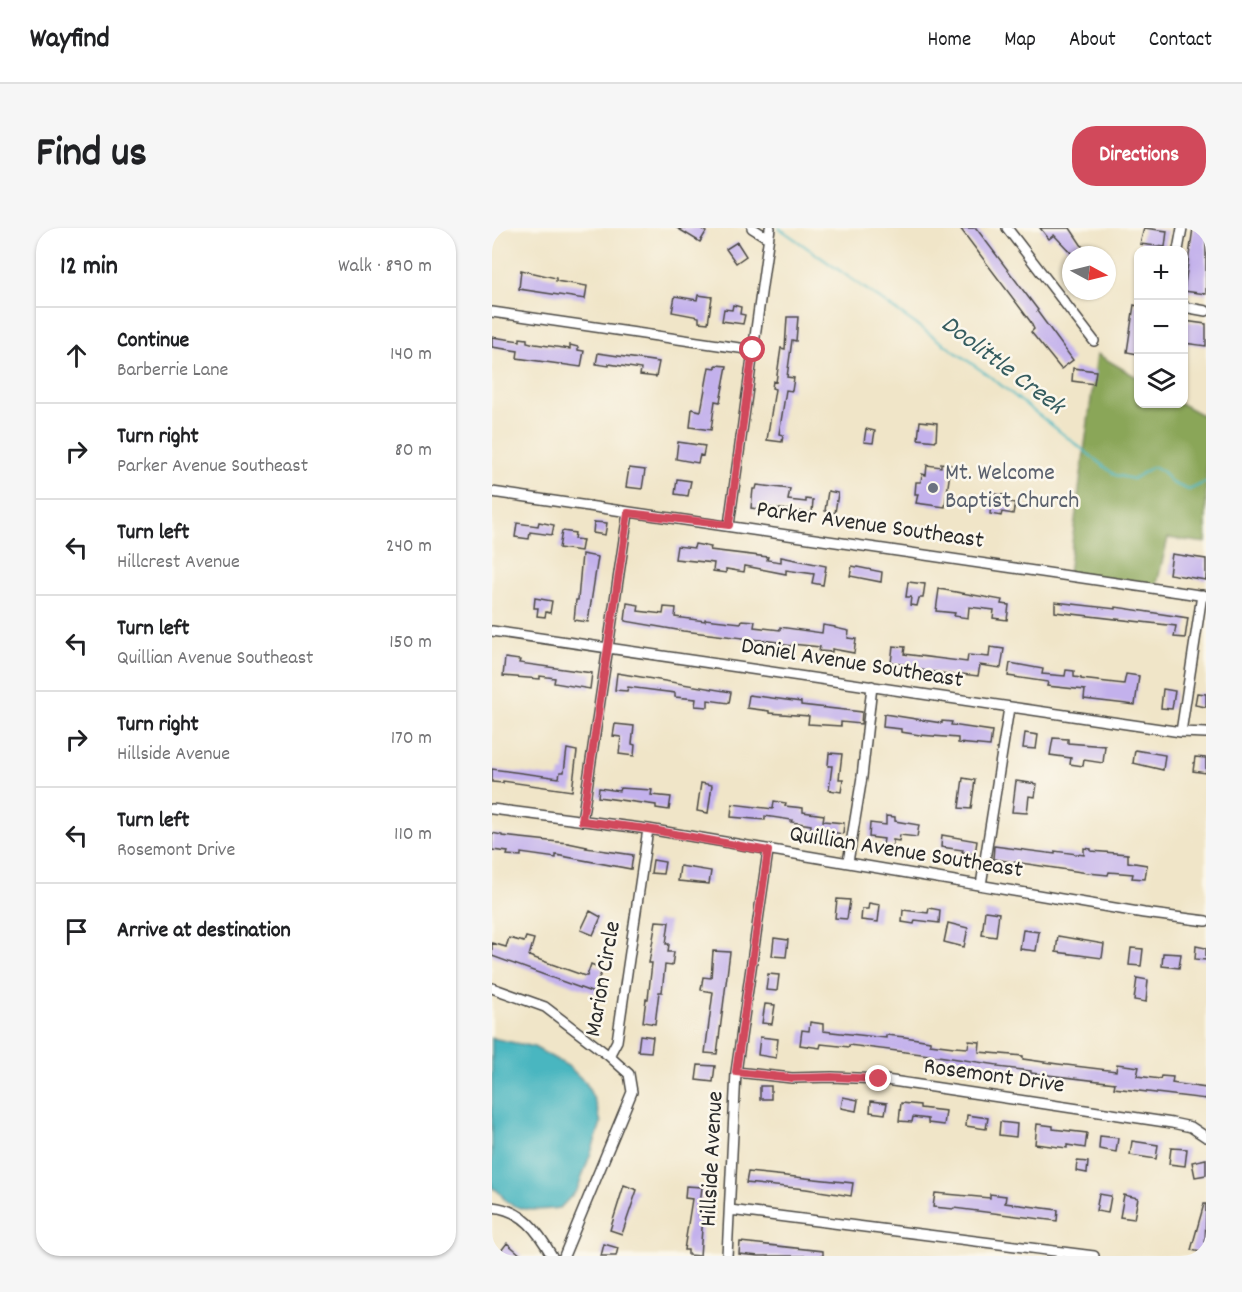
<!DOCTYPE html>
<meta charset="utf-8">
<style>
:root{--surface:#fff;--page:#f6f6f6;--text:#202124;--muted:#757577;--line:#e0e0e0;--accent:#d1495b}
body{margin:0;font-family:Dekko,sans-serif;background:var(--page);color:var(--text)}
.controls{position:absolute;right:18px;top:18px;display:grid;overflow:hidden;border-radius:12px;box-shadow:0 2px 4px #0004}
.controls button{width:54px;height:54px;display:grid;place-items:center;padding:0;border:0;border-bottom:2px solid var(--line);background:var(--surface);color:var(--text);font:30px sans-serif}
.compass{position:absolute;left:570px;top:18px;width:54px;height:54px;border-radius:50%;background:var(--surface);box-shadow:0 2px 4px #0004;rotate:97deg}
.stop{position:absolute;width:18px;height:18px;margin:-14px;border:4px solid #d1495b;border-radius:50%;background:#fff}
.stop.end{background:#d1495b;border-color:#fff;box-shadow:0 2px 6px #0008}
.list{margin:0;padding:0;list-style:none}
h2{display:flex;justify-content:space-between;align-items:center;height:78px;margin:0;padding:0 24px;font-size:26px}
h2 small{font-size:20px;font-weight:400;color:var(--muted)}
.list li{display:grid;grid-template-columns:39px 1fr auto;gap:18px;align-items:center;box-sizing:border-box;height:96px;padding:0 24px;border-top:2px solid var(--line)}
.list b{display:block;font-size:22px;white-space:nowrap}
.list p{margin:0;font-size:20px;white-space:nowrap;color:var(--muted)}
.list em{font-size:20px;font-style:normal;color:var(--muted)}
.icon{flex:none;width:33px;height:33px;fill:none;stroke:currentColor;stroke-width:2;stroke-linecap:round;stroke-linejoin:round}
.map{position:relative;flex:none;width:714px;height:1028px;overflow:hidden;border-radius:24px}
header{display:flex;align-items:center;gap:36px;box-sizing:border-box;height:84px;padding:0 30px;background:var(--surface);border-bottom:2px solid var(--line)}
header strong{font-size:28px}
nav{display:flex;gap:33px;margin-inline-start:auto;font-size:21px}
.intro{display:flex;align-items:center;justify-content:space-between;box-sizing:border-box;height:144px;padding:0 36px}
h1{margin:0;font-size:42px}
.button{padding:15px 27px;border-radius:24px;background:var(--accent);color:#fff;font-size:21px;font-weight:700}
main{display:flex;gap:36px;padding:0 36px}
aside{flex:1;background:var(--surface);border-radius:24px;box-shadow:0 2px 4px #0004}
.map>svg:first-child{display:block}
</style>
<header>
<strong>Wayfind</strong>
<nav><a>Home</a><a>Map</a><a>About</a><a>Contact</a></nav>
</header>
<div class="intro"><h1>Find us</h1><a class="button">Directions</a></div>
<main>
<aside>
<h2>12 min<small>Walk · 890 m</small></h2>
<ul class="list">
<li><svg class="icon" aria-label="ahead" viewBox="0 0 24 24"><path d="M12 20V5M6 11l6-6 6 6"/></svg><div><b>Continue</b><p>Barberrie Lane</p></div><em>140 m</em></li>
<li><svg class="icon" aria-label="right" viewBox="0 0 24 24"><path d="M7 20v-9h11M14 6l5 5-5 5"/></svg><div><b>Turn right</b><p>Parker Avenue Southeast</p></div><em>80 m</em></li>
<li><svg class="icon" aria-label="left" viewBox="0 0 24 24"><path d="M17 20v-9H6M10 6l-5 5 5 5"/></svg><div><b>Turn left</b><p>Hillcrest Avenue</p></div><em>240 m</em></li>
<li><svg class="icon" aria-label="left" viewBox="0 0 24 24"><path d="M17 20v-9H6M10 6l-5 5 5 5"/></svg><div><b>Turn left</b><p>Quillian Avenue Southeast</p></div><em>150 m</em></li>
<li><svg class="icon" aria-label="right" viewBox="0 0 24 24"><path d="M7 20v-9h11M14 6l5 5-5 5"/></svg><div><b>Turn right</b><p>Hillside Avenue</p></div><em>170 m</em></li>
<li><svg class="icon" aria-label="left" viewBox="0 0 24 24"><path d="M17 20v-9H6M10 6l-5 5 5 5"/></svg><div><b>Turn left</b><p>Rosemont Drive</p></div><em>110 m</em></li>
<li><svg class="icon" aria-label="arrive" viewBox="0 0 24 24"><path d="M6 21V4h12l-3 4 3 4H6"/></svg><div><b>Arrive at destination</b></div></li>
</ul>
</aside>
<div class="map">
<svg width="714" height="1028" viewBox="0 0 714 1028">
<rect width="100%" height="100%" fill="#fbf7ec"/>
<filter id="ink" filterUnits="userSpaceOnUse"><feTurbulence type="fractalNoise" baseFrequency=".0167" numOctaves="2"/><feDisplacementMap in="SourceGraphic" scale="12" xChannelSelector="R" yChannelSelector="G"/><feConvolveMatrix kernelMatrix="1 2 1 2 8 2 1 2 1" color-interpolation-filters="sRGB"/></filter>
<filter id="wash" filterUnits="userSpaceOnUse"><feTurbulence type="fractalNoise" baseFrequency=".008" numOctaves="4" result="noise"/><feDisplacementMap in="SourceGraphic" scale="24" xChannelSelector="R" yChannelSelector="G"/><feGaussianBlur stdDeviation="1.35" result="paint"/><feColorMatrix in="noise" values="0 0 0 0 0 0 0 0 0 0 0 0 0 0 0 0 0 1.4 0 .05"/><feComposite in="paint" operator="in"/></filter>
<g filter="url(#wash)">
<rect width="100%" height="100%" fill="#f0e5c8"/>
<path fill="#8aa659" stroke="#5a6842" stroke-width="1.5" d="M605,126L646,150V176H690L714,189V315L676,310L664,360L576,345Z"/>
<path fill="#48b6c0" stroke="#3a7076" stroke-width="1.5" d="M0,810L42,819L76,838L94,855L104,876L109,895L100,922L85,962L68,980C50,982 29,985 14,973C9,968 8,962 0,960Z"/>
<g fill="none" stroke-linecap="round" stroke-linejoin="round">
<path stroke="#48b6c0" stroke-width="2" d="M287,0L496,147L623,247L641,251L660,239L670,243L680,255L697,262L714,254"/>
</g>
<g id="blocks">
<path fill="#c3b1ec" d="M185,0H208L214,4L208,14Z
M468,0H484L546,82L545,83L581,132L569,141L539,104L542,101L538,93Z
M548,0H578L596,27H581L562,7L557,11Z
M652,0L675,3L673,19L648,16Z
M701,0H714V66L692,63Z
M245,14L254,28L244,35L234,21Z
M29,42L64,50V53L95,58L93,71L27,61Z
M206,67L220,69L216,95L207,94V89L180,84L183,68L205,72Z
M241,77L249,79L248,86L253,87L251,96L230,93L232,81L240,82Z
M642,77L646,78V126L635,124Z
M295,89H306L304,113L300,112L295,149L302,150L300,163L294,162L287,206L291,207L290,214L275,212L283,161L280,160L281,153L284,154L289,120L293,121Z
M692,93L714,96V118L692,115Z
M0,109L28,113V110L35,111V114L43,116L78,121V117L86,119V122L92,123L89,139L25,130L26,123L0,119Z
M106,125L167,134L164,149L148,147L149,141L117,136V138L104,136Z
M224,137L235,138L228,174L223,173L219,202L198,199L200,181L209,183L217,139L224,140Z
M581,140L604,143L602,156L580,153Z
M428,193L445,195L444,213L426,211Z
M374,201L383,203L381,215L372,214Z
M186,214L213,218L211,228L208,227L206,235L184,231Z
M449,235L459,237L453,279L424,275L426,266H423L424,254H429L430,246L434,247L435,237L449,239Z
M137,240L153,242L150,261L134,259Z
M185,251L199,253L196,268L183,266Z
M265,257L298,261L296,272L314,274V271L321,272L320,285L273,279V282L259,280L261,261H264Z
M336,263L346,265L343,285L333,283Z
M500,266L512,267L511,273L523,275L521,286L510,284L509,288L498,286Z
M47,294L62,297L60,307L38,304L37,311L23,309L25,295L46,298Z
M102,294L115,295L113,307L101,305Z
M70,303L83,305L82,311L91,312L89,323L67,320Z
M203,316L219,319L218,322L276,329L275,332L289,334V329L334,338L331,357L320,355L322,346L294,342V346L253,338L252,344L234,341V345L221,343L222,335L183,331L185,318L202,320Z
M90,326L106,329L96,394L82,392L84,372H86Z
M680,326L714,331V352L677,346Z
M360,338L390,344L389,354L358,348Z
M416,354L433,356L431,370H427L425,378L418,377L419,369H414Z
M447,361L510,372L509,376L517,377L515,392L501,390L502,382L477,379L476,390L462,388L463,385L444,383Z
M43,370L60,373L58,385L54,384L53,389L45,388L46,380H42Z
M563,374L624,381V379L696,390L693,410L682,409L684,398L563,384Z
M135,375L147,377L146,383L171,386L172,379L184,380L183,389L213,393V391L249,395L250,392L263,393L262,399L288,402V399L330,405L331,397L343,399V400L357,403L356,410L364,411L362,425L340,421V424L327,423L328,419L300,416V418L286,416V414L191,403L133,393Z
M401,418L413,419L412,426L475,434L476,427L497,429L498,419L512,421L509,440L488,437L486,448L470,446L469,448L415,440V437L399,435Z
M13,430L28,432L27,435L100,445L98,461L62,455L63,450L48,448V451L11,448Z
M518,435L551,441L550,446L573,448L574,442L582,443V449L589,450V451L632,456L634,446L647,448L643,477L592,471L593,462L555,458L556,454L516,448Z
M125,445L239,464L237,475L216,472V479L203,478L204,471L183,469V465L136,459L135,463L123,462Z
M671,461L683,463L680,481L669,480Z
M705,465L714,466V479L703,477Z
M257,467L309,474V477L370,484L369,496L349,494V498L316,496L317,488L277,485V483L255,480Z
M392,486L450,495V493L460,494L459,497L500,503L498,518L466,515V510L428,507L409,504V501L391,499Z
M123,496L142,498L140,516L143,517L142,528L127,526L129,509L121,508Z
M533,505L546,507L544,521L531,520Z
M561,510L576,511V515L613,518L611,535L592,532L591,538L578,536L579,530L558,527Z
M75,521L85,523L80,563L11,553V555L0,554V541L67,550L68,544H72Z
M643,522L673,527L671,542L641,535Z
M337,525L350,526L347,551H351L349,564L337,562L340,538H336Z
M703,529L714,530V545L701,543Z
M471,550L483,552L479,581L467,580Z
M524,553L545,556L543,569L537,568L535,585L520,584Z
M209,555L220,557L216,585L205,583Z
M107,560L127,563L128,560L160,562L159,567L179,569L177,582L164,580V577L106,569Z
M282,573L294,575L293,578L311,580V584L332,587L331,593L352,595L351,606L319,601V597L299,594L300,592L273,588V592L239,589L240,576L281,581Z
M394,588L403,589V593L427,597L425,609L408,607L407,613L401,612V618L391,617L392,611L377,609L378,595L394,597Z
M0,605L10,607V608L76,615L95,619L94,620L141,627L139,641L64,627V630L29,625V628L15,627L16,624L0,622Z
M450,607L485,613L483,626L470,624L471,622L449,619Z
M502,618L563,626V623L592,627V620L599,621V623L636,626V634L655,637L653,651L640,650L641,646L617,644L616,647L596,645L501,631Z
M161,632L173,634L171,646L159,645Z
M188,638L219,643L217,656L186,653Z
M345,671L358,672L355,691L343,690Z
M377,675L388,677L386,694L369,692L370,681H376Z
M437,680L448,682L447,695L423,692L422,696L410,694L411,682L436,685Z
M98,683L109,689L101,707L89,702Z
M493,683L507,685L504,709L490,707Z
M164,693L177,694L174,716H177L176,724H182L180,738L173,737L170,764H167L163,796L151,794L154,771H156L160,735H157Z
M456,695L476,700L472,719L452,714Z
M531,702L547,704L544,723L528,721Z
M566,708L612,716L610,730L564,724Z
M34,709L42,711L37,728L93,748H95L99,736L111,741L106,752L110,753L105,766L0,728V715L14,719L17,710L32,714Z
M282,710L296,712L294,729L280,728Z
M704,718L714,720V732L703,731Z
M639,720L651,721L649,738L637,737Z
M221,723L238,724L225,826L213,825L221,764L209,762L211,749L219,750Z
M671,725L689,726L687,740L670,738Z
M276,746L287,747L285,763L274,762Z
M645,750L656,752L654,774L642,772Z
M273,776L283,777L280,796L270,795Z
M318,794L331,796V803L394,810V807L413,809L438,813V816L462,819L476,820L477,813L488,814L487,824L531,828V831L566,836L624,843L625,836L647,839L645,848L668,851L669,848L681,849L680,855L714,860V871L622,860L623,855L539,845V843L505,839L506,837L446,828L357,817V819L329,816L328,820L308,817L310,802L317,803Z
M148,807L161,809L159,824L146,823Z
M268,809L286,811L284,830L266,827Z
M206,837L223,838L221,854L204,852Z
M268,858H279V871H268Z
M351,869L366,872L364,883L349,880Z
M379,873L395,875L393,886L378,884Z
M409,875L428,877V880L454,883L452,897L436,895V891L421,889L420,894L407,893Z
M475,887L496,890L494,901L474,898Z
M508,894L525,896L524,909L507,907Z
M545,896L561,898V901L595,905L593,920L575,917V920L543,916Z
M608,908L626,910L624,924L607,921Z
M640,913L666,917L664,931L638,927Z
M679,920L695,921L693,938L677,936Z
M714,931V947L703,949L700,934Z
M585,933L596,934L595,945L584,943Z
M256,944L361,955L359,968L314,961L254,955Z
M132,957L145,962L130,1006L118,1002Z
M194,958L210,959L207,987H211L208,1028L196,1027V1022H192L200,971L193,970Z
M443,965L498,970V966L514,968L513,975L566,982L565,993L462,980V981L441,979Z
M607,966L619,968L616,985L604,983Z
M632,967L646,970L642,991L628,989Z
M712,976H714L713,1025L699,1022Z
M248,1014L331,1023V1028H267L247,1026Z
M15,1015L30,1028H5Z
M112,1016L126,1020L124,1028H109Z"/>
</g>
</g>
<g filter="url(#ink)">
<use href="#blocks" fill-opacity="0" stroke="#494743" stroke-width="1.5"/>
<g fill="none" stroke-linecap="round" stroke-linejoin="round">
<g stroke="#494743" stroke-width="12">
<path id="street" d="M260,0L276,10
M515,0L602,113
M686,22L690,0
M692,79L714,83
M0,84L261,122
M0,264L714,368
M237,297L278,0
M0,403L689,504L714,505
M689,504L710,367
M0,581L156,601L652,685L714,693
M90,593L136,285
M356,634L370,549L380,458
M489,657L517,480
M0,760L53,779L117,828
M244,844L300,850L340,849L387,851L680,895L699,899L714,909
M0,979C31,982 46,1003 60,1028
M238,982L602,1028
M72,1028L140,864L137,846L117,828L125,813L156,601
M235,1028L244,844L276,623"/>
</g>
<use href="#street" stroke="#fff" stroke-width="9"/>
</g>
</g>
<g fill="none" stroke-linecap="round" stroke-linejoin="round" filter="url(#ink)">
<path stroke="#d1495b" stroke-width="8" d="M261,122L237,297L136,285L90,593L156,601L276,623L244,844L300,850L340,849L387,851"/>
</g>
<circle fill="#6b7280" stroke="#fbf7ec" stroke-width="2" cx="441" cy="260" r="6"/>
<g text-anchor="middle" dominant-baseline="central" stroke-width="5" stroke-linejoin="round" paint-order="stroke">
<g font-size="24" fill="#5b616d" stroke="#fbf7ec" text-anchor="start">
<text x="453" y="246">Mt. Welcome<tspan x="453" dy="28">Baptist Church</tspan></text>
</g>
<g font-size="24" fill="#2b2b2b" stroke="#fbf7ec">
<text transform="translate(378 298) rotate(8)">Parker Avenue Southeast</text>
<text transform="translate(360 436) rotate(9)">Daniel Avenue Southeast</text>
<text transform="translate(414 625) rotate(9)">Quillian Avenue Southeast</text>
<text transform="translate(112 751) rotate(-80)">Marion Circle</text>
<text transform="translate(502 849) rotate(8)">Rosemont Drive</text>
<text transform="translate(221 931) rotate(-87)">Hillside Avenue</text>
</g>
<g font-size="26" font-style="italic" fill="#355c5f" stroke="#fbf7ec">
<text transform="translate(510 138) rotate(37)">Doolittle Creek</text>
</g>
</g>
</svg>
<div class="controls">
<button>+</button>
<button>−</button>
<button><svg class="icon" aria-label="layers" viewBox="0 0 24 24"><path d="M12 4l9 5-9 5-9-5zM3 14l9 5 9-5"/></svg></button>
</div>
<svg class="compass" viewBox="-18 -18 36 36"><path d="M0-13l5 13h-10z" fill="#e53935"/><path d="M0 13l5-13h-10z" fill="#757577"/></svg>
<div class="stop" style="left:261px;top:122px"></div>
<div class="stop end" style="left:387px;top:851px"></div>
</div>
</main>
